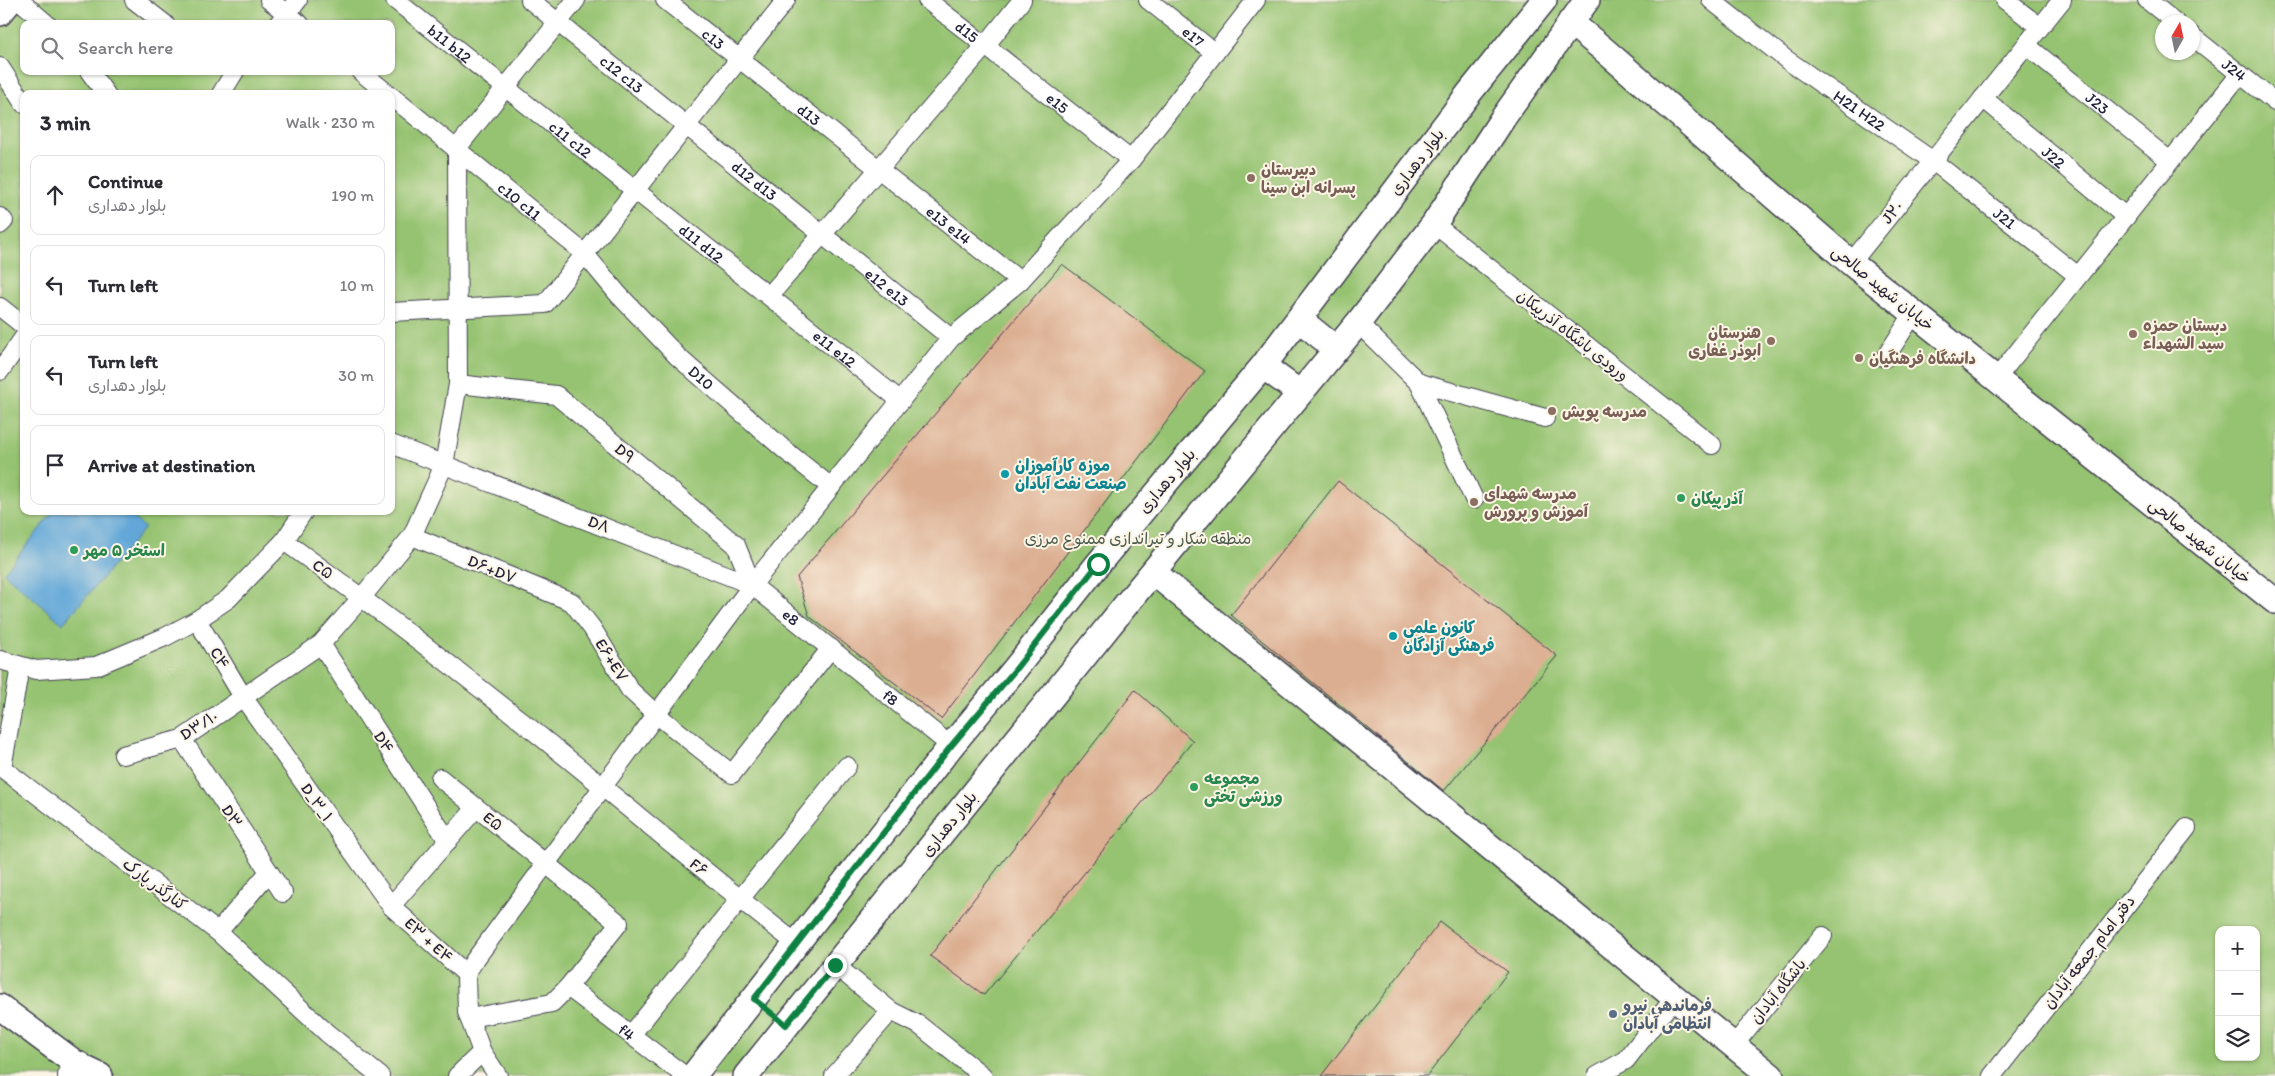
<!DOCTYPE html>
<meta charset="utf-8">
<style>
:root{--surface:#fff;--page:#f7f7f7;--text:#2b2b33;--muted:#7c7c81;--line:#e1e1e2}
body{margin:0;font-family:Itim,"Playpen Sans Arabic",sans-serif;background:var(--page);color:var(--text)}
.controls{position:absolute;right:15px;bottom:15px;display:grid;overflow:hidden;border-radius:10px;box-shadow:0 1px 4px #0004}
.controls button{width:45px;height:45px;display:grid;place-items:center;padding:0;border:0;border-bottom:1px solid var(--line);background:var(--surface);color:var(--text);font:25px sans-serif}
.compass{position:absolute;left:2155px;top:15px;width:45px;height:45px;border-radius:50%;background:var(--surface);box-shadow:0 1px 4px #0004;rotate:9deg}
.stop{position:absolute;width:15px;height:15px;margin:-11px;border:4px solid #0b8043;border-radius:50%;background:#fff}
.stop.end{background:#0b8043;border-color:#fff;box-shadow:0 1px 5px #0008}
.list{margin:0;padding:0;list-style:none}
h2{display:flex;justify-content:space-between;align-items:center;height:65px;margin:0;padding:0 20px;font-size:21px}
h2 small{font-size:16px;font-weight:400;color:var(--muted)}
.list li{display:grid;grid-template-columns:32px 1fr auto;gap:15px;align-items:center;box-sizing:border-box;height:80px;margin:0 10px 10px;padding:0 10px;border:1px solid var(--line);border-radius:10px}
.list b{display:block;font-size:19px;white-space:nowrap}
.list p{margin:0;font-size:16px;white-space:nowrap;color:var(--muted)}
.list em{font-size:16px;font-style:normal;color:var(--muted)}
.icon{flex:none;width:28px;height:28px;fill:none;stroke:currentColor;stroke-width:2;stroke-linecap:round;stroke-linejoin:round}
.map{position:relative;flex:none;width:2275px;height:1076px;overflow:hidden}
.search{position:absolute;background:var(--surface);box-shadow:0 1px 4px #0004;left:20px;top:20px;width:375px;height:55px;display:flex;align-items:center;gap:12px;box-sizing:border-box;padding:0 18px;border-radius:10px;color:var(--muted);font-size:19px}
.panel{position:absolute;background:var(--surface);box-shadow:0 1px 4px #0004;left:20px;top:90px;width:375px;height:425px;border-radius:10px}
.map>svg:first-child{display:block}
</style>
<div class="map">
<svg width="2275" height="1076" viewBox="0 0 2275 1076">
<rect width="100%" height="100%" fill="#fcf5e5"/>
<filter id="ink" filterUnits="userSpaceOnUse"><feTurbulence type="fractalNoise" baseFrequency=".02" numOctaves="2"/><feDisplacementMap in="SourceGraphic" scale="10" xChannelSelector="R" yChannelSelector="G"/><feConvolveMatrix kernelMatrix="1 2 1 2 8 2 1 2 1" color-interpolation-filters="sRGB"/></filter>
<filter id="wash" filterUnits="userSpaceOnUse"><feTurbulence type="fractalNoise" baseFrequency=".0096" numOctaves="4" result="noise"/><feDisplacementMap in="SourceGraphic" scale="20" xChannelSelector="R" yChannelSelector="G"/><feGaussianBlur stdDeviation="1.12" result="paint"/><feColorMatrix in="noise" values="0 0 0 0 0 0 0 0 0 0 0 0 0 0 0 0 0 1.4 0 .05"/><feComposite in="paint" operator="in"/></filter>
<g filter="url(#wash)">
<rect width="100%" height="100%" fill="#efe3c5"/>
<path fill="#95c371" stroke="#5c7256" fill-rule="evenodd" d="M0,0H2275V1076H0ZM2162,22H2192V52H2162ZM24,24H391V71H24ZM24,94H391V511H24ZM2219,930H2256V1057H2219Z"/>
<path fill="#62a7d8" stroke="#42648a" d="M54,511H125L145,528L63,624L4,573Z"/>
<g id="blocks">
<path fill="#dbae91" d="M1062,264L1205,371L941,719L809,616L797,577Z
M1338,481L1557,656L1444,791L1231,615Z
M1135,690L1193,741L984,995L930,956Z
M1440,922L1508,972L1427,1076H1321Z"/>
</g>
</g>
<g filter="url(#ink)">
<use href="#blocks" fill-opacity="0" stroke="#413f50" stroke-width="1"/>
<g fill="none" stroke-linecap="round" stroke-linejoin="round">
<g stroke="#413f50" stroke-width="20">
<g id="street">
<path d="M19,0L47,24"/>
<path d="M134,0L165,24"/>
<path d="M269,0L300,24"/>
<path id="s1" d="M395,0L901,401"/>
<path id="s2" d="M530,0L951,338"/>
<path id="s3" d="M665,0L1020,281"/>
<path id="s4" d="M927,0L1131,160"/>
<path id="s5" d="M1148,0L1215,53"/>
<path id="s6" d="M1711,0L1787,60L1933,161L2078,276"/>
<path d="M2005,0L2040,27"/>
<path d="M2147,0L2175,22"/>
<path d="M278,24L298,0"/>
<path id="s7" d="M2192,36L2275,102"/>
<path id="s8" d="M2026,45L2170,161"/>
<path d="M0,67L24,104"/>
<path d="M89,71L106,94"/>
<path d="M360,71L388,94"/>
<path d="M221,94L235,71"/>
<path id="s9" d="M391,96L584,253L618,294L678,357L786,451L831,487"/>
<path id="s10" d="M1983,98L2126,217"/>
<path d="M0,217L4,221L0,225"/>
<path d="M1434,224L1712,445"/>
<path d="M1851,263L2062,0"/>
<path d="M769,296L985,46L1022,0"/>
<path d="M0,307L24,326"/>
<path d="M391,312L545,304L786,0"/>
<path d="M1358,323L1419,383L1474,499"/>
<path d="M1885,358L1914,313"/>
<path d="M0,371L24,337"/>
<path d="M1996,379L2240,74"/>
<path d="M1419,383L1545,418"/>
<path d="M458,384L556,395L736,545L752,585"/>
<path id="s11" d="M391,444L752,585L951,746"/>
<path d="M412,536L572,602L592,628L630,690L656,714L732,774L831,648"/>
<path d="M284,541C356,593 427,646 496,701C598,781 695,865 797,944"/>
<path d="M197,620L243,697L391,906L466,974"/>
<path d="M321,644L448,841"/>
<path d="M0,660L36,670L96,666L165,637L197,620L228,599L284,541L304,511"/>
<path d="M20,667L2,768L218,932L327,1033L380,1076"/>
<path d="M182,739L283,893"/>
<path d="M123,755L182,739L321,644L362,597L412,536L444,465L458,384L457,148L576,0"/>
<path d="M440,778L619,923L568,987L552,1003L469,1018"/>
<path d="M391,906L476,808"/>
<path d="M218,932L269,872"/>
<path id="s12" d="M568,987L685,1076"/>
<path d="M891,1011L919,1025L983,1076"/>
<path d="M631,1035L847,766"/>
<path d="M1734,1045L1823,936"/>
<path d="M457,1076L482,1052"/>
<path d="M498,1076L482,1052L467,1012L466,974L474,961L752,585L951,338L1020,281L1131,160L1256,0"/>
<path d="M834,1076L891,1011L835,965"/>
<path d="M1597,1076L1626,1060L1675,997"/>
<path d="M1992,1076L2187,828"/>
</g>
</g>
<g stroke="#413f50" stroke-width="28">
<path id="secondary" d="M0,13L11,0
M1570,22L1603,49L1851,263L2275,601
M1299,319L1336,349
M1263,366L1300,393
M1153,572L1771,1076
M0,1007L79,1066L100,1076
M693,1076L951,746L1015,669L1098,564L1263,366L1470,92L1544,0
M746,1076L1137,591L1358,323L1434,224L1503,118L1587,0"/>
</g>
<g stroke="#413f50" stroke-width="30">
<path id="primary" d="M72,1076L79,1066"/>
</g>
<use href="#street" stroke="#fff" stroke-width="18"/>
<use href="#secondary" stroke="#fff" stroke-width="25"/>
<use href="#primary" stroke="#fff" stroke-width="28"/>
</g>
</g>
<g fill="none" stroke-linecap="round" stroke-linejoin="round" filter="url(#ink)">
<path stroke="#0b8043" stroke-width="6" d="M835,965L786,1025L754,999L951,746L1015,670L1098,564"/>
</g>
<g fill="#8d6e63" stroke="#fcf5e5" stroke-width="2">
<circle cx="1251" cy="178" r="5"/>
<circle cx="2133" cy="334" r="5"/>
<circle cx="1771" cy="341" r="5"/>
<circle cx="1859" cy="358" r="5"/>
<circle cx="1552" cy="411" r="5"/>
<circle cx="1474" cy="502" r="5"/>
</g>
<g fill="#0f9aa8" stroke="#fcf5e5" stroke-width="2">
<circle cx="1005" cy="474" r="5"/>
<circle cx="1393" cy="636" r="5"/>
</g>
<g fill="#2e9e5b" stroke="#fcf5e5" stroke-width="2">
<circle cx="1681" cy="498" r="5"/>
<circle cx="74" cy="550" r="5"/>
<circle cx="1194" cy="787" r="5"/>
</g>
<circle fill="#5c6f8a" stroke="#fcf5e5" stroke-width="2" cx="1613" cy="1014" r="5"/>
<g text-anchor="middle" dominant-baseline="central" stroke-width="4" stroke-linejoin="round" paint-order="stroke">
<g font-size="16" fill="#22223b" stroke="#fcf5e5">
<text stroke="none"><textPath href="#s4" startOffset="51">d15</textPath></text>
<text stroke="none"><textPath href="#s5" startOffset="58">e17</textPath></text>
<text stroke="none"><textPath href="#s3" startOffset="62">c13</textPath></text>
<text stroke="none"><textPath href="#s1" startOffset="70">b11 b12</textPath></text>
<text stroke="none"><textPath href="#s7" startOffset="54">J24</textPath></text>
<text stroke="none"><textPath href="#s2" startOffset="118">c12 c13</textPath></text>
<text stroke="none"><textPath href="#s4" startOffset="166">e15</textPath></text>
<text stroke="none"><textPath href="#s8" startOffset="92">J23</textPath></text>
<text stroke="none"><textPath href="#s6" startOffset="185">H21 H22</textPath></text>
<text stroke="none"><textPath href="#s3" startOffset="184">d13</textPath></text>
<text stroke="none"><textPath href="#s1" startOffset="224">c11 c12</textPath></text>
<text stroke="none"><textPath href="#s10" startOffset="92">J22</textPath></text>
<text transform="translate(1417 162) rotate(-53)">بلوار دهداری</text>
<text stroke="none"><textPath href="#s2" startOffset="288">d12 d13</textPath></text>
<text stroke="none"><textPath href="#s9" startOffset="166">c10 c11</textPath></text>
<text transform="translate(1892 212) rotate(-51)">J۲۰</text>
<text stroke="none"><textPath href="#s6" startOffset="366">J21</textPath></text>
<text stroke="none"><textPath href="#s3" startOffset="362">e13 e14</textPath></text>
<text stroke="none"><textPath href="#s1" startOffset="391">d11 d12</textPath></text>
<text stroke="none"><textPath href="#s2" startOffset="458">e12 e13</textPath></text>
<text transform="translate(1883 288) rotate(39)">خیابان شهید صالحی</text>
<text transform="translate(1573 335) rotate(38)">ورودی باشگاه آذرپیکان</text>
<text stroke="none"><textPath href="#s1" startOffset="561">e11 e12</textPath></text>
<text stroke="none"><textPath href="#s9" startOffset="420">D10</textPath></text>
<text transform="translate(625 453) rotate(40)">D۹</text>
<text transform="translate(1167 481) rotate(-50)">بلوار دهداری</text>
<text transform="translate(599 524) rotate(21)">D۸</text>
<text transform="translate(2200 541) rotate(39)">خیابان شهید صالحی</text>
<text transform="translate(323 569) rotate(36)">C۵</text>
<text transform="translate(492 569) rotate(22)">D۶+D۷</text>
<text stroke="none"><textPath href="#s11" startOffset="438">e8</textPath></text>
<text transform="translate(220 658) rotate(59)">C۴</text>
<text transform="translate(612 660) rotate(58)">E۶+E۷</text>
<text stroke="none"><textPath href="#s11" startOffset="566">f8</textPath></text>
<text transform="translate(199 725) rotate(-32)">D۳/۱۰</text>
<text transform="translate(384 742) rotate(57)">D۴</text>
<text transform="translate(317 802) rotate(55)">D_۳_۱</text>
<text transform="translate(232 816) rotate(57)">D۳</text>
<text transform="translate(493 821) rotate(39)">E۵</text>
<text transform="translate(949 824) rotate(-51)">بلوار دهداری</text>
<text transform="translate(699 867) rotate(39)">F۶</text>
<text transform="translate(155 884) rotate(37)">کنارگذر پارک</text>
<text transform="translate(429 940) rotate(42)">E۳ + E۴</text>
<text transform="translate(2089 952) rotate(-52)">دفتر امام جمعه آبادان</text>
<text transform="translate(1778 991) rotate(-51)">باشگاه آبادان</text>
<text stroke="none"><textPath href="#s12" startOffset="74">f4</textPath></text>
</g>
<g font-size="16" font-weight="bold" fill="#785e54" stroke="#fcf5e5" text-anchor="start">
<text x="1261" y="169">دبیرستان<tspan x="1261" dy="18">پسرانه ابن سینا</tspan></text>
<text x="2143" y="325">دبستان حمزه<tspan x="2143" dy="18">سید الشهداء</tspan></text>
<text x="1761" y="332" text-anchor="end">هنرستان<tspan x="1761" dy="18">ابوذر غفاری</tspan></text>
<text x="1869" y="358">دانشگاه فرهنگیان</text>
<text x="1562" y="411">مدرسه پویش</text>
<text x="1484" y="493">مدرسه شهدای<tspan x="1484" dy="18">آموزش و پرورش</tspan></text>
</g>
<g font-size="16" font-weight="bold" fill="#0d838f" stroke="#fcf5e5" text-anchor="start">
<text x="1015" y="465">موزه کارآموزان<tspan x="1015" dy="18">صنعت نفت آبادان</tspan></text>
<text x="1403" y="627">کانون علمی<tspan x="1403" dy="18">فرهنگی آزادگان</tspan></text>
</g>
<g font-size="16" font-weight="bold" fill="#27864d" stroke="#fcf5e5" text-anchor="start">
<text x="1691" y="498">آذر پیکان</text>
<text x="84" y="550">استخر ۵ مهر</text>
<text x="1204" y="778">مجموعه<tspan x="1204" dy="18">ورزشی تختی</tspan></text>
</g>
<g font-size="16" fill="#4a5a4e" stroke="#fcf5e5">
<text x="1138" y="538">منطقه شکار و تیراندازی ممنوع مرزی</text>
</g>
<g font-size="16" font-weight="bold" fill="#4e5e75" stroke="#fcf5e5" text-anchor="start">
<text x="1623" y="1005">فرماندهی نیرو<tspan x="1623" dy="18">انتظامی آبادان</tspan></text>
</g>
</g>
</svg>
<div class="controls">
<button>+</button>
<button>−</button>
<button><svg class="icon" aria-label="layers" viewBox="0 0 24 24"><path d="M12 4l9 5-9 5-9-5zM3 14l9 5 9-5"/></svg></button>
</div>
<svg class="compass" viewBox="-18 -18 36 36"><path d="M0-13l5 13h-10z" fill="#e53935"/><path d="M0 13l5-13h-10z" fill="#7c7c81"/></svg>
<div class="stop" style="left:1098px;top:564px"></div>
<div class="stop end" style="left:835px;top:965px"></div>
<div class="search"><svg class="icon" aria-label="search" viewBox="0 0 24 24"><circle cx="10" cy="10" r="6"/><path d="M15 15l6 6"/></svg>Search here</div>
<section class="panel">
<h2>3 min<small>Walk · 230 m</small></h2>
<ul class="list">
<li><svg class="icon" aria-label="ahead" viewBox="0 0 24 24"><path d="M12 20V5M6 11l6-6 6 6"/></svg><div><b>Continue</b><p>بلوار دهداری</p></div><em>190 m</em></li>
<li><svg class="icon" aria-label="left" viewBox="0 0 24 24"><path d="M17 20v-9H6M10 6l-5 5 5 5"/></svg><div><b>Turn left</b></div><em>10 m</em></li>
<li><svg class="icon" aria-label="left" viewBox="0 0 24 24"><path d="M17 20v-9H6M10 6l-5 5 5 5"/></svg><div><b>Turn left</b><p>بلوار دهداری</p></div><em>30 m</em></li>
<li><svg class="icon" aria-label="arrive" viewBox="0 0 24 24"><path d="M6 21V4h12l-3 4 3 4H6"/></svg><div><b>Arrive at destination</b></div></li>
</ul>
</section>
</div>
